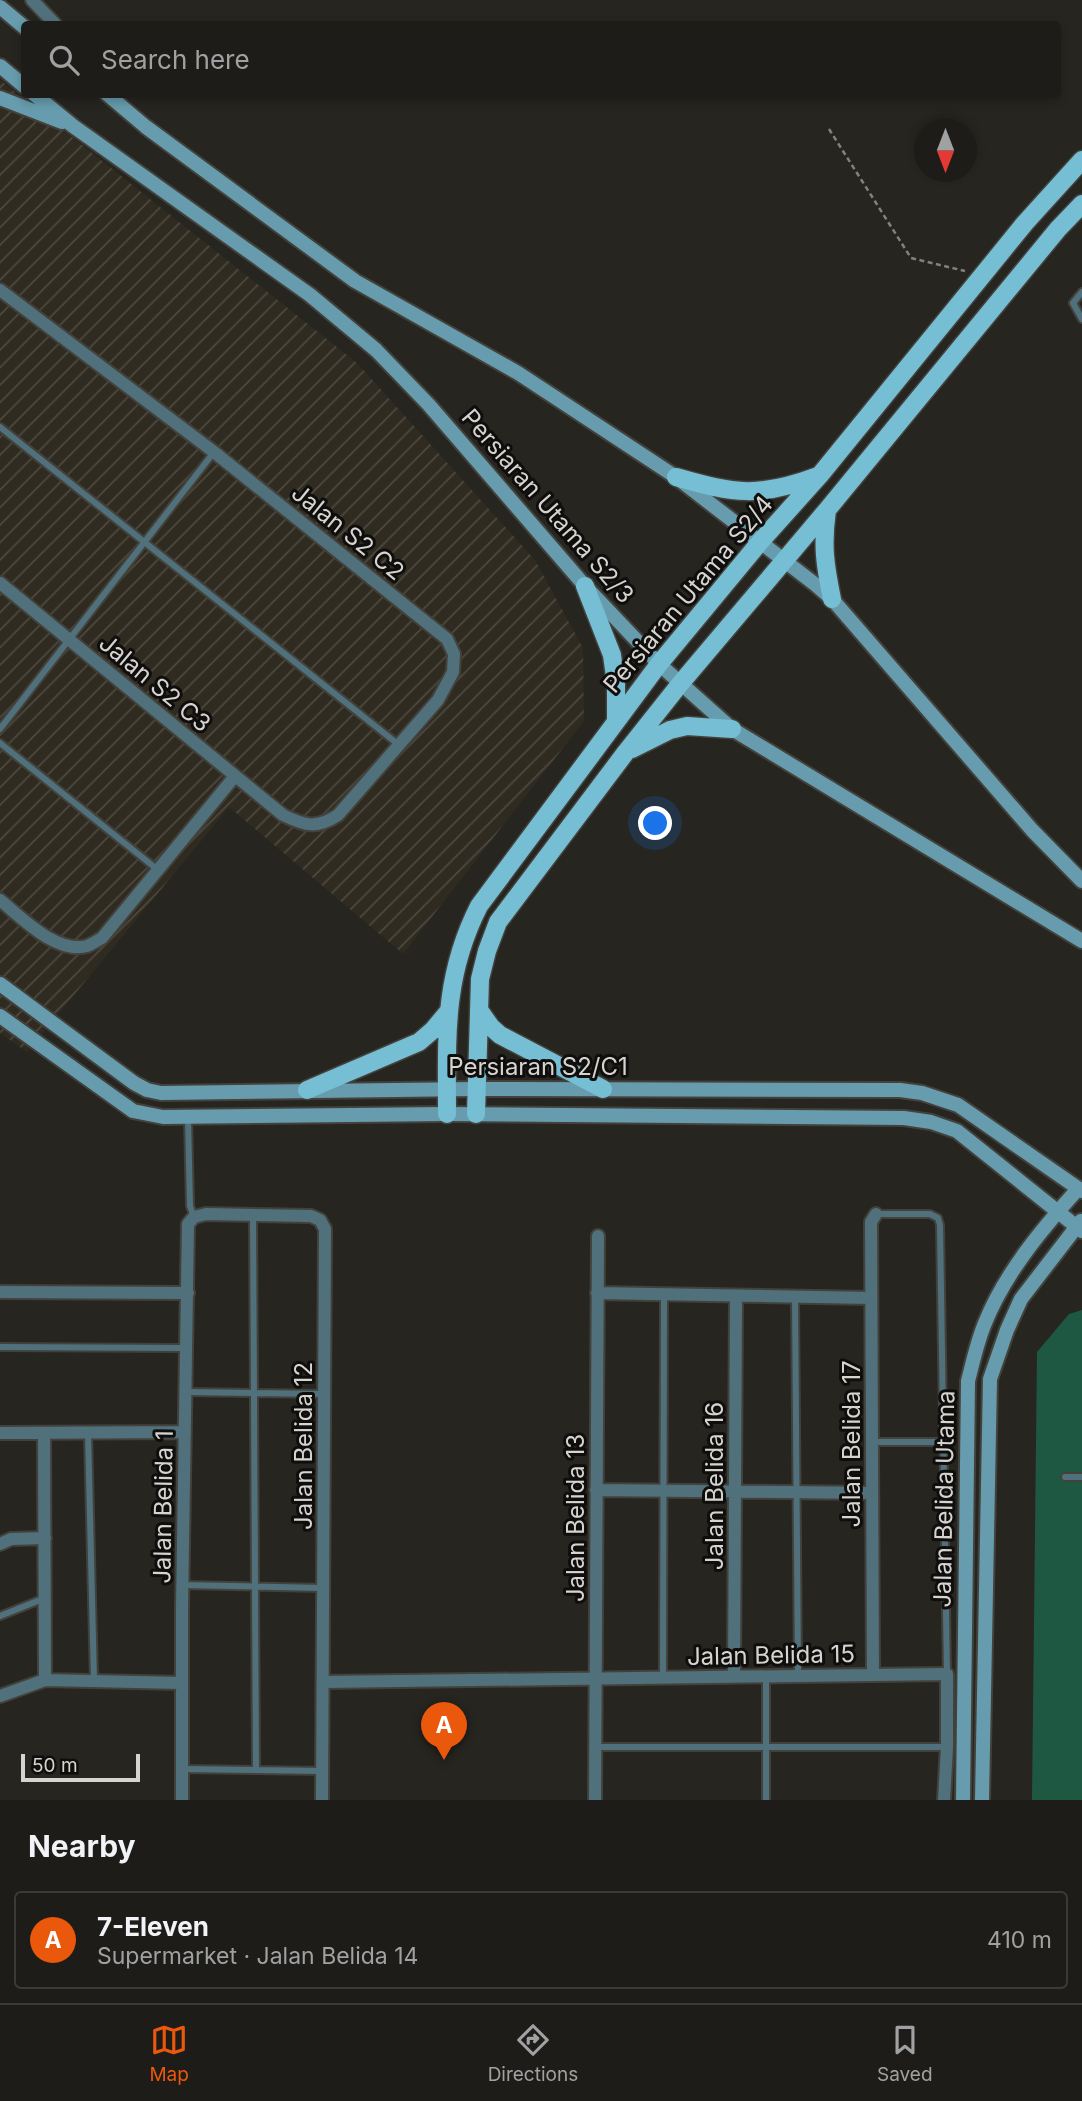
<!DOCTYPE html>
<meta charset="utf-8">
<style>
:root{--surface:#1d1c18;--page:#2a2925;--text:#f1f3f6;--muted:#a0a1a2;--line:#3b3a37;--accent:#ea580c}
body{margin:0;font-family:Inter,sans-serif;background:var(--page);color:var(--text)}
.compass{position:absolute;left:914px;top:119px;width:63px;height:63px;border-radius:50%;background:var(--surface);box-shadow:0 4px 10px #0003;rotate:180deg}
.scale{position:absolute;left:21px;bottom:18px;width:119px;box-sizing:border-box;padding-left:7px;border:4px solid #d5d4d1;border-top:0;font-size:19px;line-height:24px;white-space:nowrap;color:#d5d4d1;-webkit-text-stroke:5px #0f0e0c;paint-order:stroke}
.you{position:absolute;left:656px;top:824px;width:24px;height:24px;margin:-18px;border:5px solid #fff;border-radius:50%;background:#1a73e8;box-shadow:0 0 0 10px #1a73e833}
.badge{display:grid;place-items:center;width:46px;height:46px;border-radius:50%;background:var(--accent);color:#fff;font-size:23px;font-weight:700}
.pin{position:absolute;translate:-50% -58px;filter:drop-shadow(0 2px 4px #0008)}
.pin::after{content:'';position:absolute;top:37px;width:24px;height:21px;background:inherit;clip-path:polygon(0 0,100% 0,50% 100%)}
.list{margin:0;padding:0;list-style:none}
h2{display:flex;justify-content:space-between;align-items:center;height:91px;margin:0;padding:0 28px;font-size:30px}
h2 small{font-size:23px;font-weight:400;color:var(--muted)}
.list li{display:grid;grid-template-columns:46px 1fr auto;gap:21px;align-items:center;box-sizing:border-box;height:98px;margin:0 14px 14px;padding:0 14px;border:2px solid var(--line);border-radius:7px}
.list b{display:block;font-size:26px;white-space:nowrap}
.list p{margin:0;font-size:23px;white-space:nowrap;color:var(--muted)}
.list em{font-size:23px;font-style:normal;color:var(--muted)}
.icon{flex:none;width:38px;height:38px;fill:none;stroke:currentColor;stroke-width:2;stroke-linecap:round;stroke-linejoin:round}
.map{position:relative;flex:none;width:1082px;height:1800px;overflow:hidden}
.search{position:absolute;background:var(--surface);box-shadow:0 4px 10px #0003;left:21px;right:21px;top:21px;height:77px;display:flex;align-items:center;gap:18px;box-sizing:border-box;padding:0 24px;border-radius:7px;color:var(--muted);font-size:26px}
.sheet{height:203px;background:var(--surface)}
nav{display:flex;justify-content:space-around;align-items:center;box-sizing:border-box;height:98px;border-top:2px solid var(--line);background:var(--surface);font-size:19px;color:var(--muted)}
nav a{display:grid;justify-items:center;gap:4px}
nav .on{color:var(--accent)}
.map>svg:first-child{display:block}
</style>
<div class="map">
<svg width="1082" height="1800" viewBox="0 0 1082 1800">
<defs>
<pattern id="industrial-furrows" width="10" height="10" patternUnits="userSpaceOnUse" patternTransform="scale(1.75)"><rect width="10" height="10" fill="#302b20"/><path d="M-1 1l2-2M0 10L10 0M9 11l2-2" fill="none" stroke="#4d493f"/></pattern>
</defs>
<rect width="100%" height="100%" fill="#272520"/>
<path fill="url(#industrial-furrows)" d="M0,80L357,363L535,560L583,648L584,721L403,954L229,807L27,1052L0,1033Z"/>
<path fill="#1f5842" d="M1082,1310V1800H1032L1037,1352L1069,1314Z"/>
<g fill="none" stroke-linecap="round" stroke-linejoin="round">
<g stroke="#43413c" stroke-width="10">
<path id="lane" d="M1082,292L1073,303L1082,319
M0,427L399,745
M0,729L214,452
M0,743L158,870
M188,1118L190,1206L194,1217
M253,1214L256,1770
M876,1214H930L938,1218L940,1225L947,1674
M795,1297L798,1675
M0,1347L187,1348
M186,1392L324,1394
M88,1433L94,1681
M872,1442H944
M1065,1477H1082
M182,1585L323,1588
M0,1616L45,1598
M766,1676V1800
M663,1677L664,1294
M595,1747H947
M182,1769L323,1771"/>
</g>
<g stroke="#43413c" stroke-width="16">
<path id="street" d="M32,0L55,24
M0,290L214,452L447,639L454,654L453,672L438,700L338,815C317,829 305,826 283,815L0,583
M0,900C22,918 56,954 87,946C92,944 98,940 102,938L235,776
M0,1292L188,1293
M597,1293L871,1298
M0,1433L185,1432
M44,1433L45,1680
M596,1490L872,1493
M0,1544L11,1539L45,1538
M873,1675L871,1222L876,1214
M734,1676L736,1296
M324,1682L947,1674V1747L944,1800
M0,1696L45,1680L182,1683
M182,1800V1608L188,1224L194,1217L206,1214L311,1216L320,1220L325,1229L322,1800
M595,1800L598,1236"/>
</g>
<g stroke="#43413c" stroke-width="18">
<path id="secondary" d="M0,7L24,27
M0,66L24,86
M34,94L73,126L310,295L376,350L429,405L585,586L659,664L732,729L1082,941
M107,94L146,127L355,281L518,373L676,477L816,585L832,599L1032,830L1082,881
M0,98L62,122
M0,984L134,1083L147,1090L161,1093L476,1089L900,1090L922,1093L958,1105L1082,1191
M0,1016L133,1111L163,1117L447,1114L904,1118L931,1122L957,1131L1082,1231
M963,1800L968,1381C973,1362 977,1342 985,1323C1005,1273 1042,1229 1078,1189
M982,1800L990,1379L1007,1330L1021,1299L1081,1221"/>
</g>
<g stroke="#43413c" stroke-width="21">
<path id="primary" d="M676,477C735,494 759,498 818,476
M827,510C822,546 825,565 832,599
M585,586L612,655L616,684V719
M632,749L670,730L687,726L732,729
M479,1010L491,1027L500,1035L603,1089
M307,1090L419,1042L433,1030L448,1012
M447,1114C447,1036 443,977 479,906L659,664L760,542L820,475L1025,223L1082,160
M476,1114L480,979L487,951L498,922L626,752L680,684L827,510L1058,229L1082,204"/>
</g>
<path stroke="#82817d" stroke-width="2.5" stroke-dasharray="5 3.5" stroke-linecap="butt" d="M829,129L911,258L965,271"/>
<use href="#lane" stroke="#50717b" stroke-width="6"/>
<use href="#street" stroke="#50717b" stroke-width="12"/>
<use href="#secondary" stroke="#669cad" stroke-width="14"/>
<use href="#primary" stroke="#76bed3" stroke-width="18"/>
</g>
<g text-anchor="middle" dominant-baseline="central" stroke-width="6" stroke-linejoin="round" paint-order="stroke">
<g font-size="24" fill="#d5d4d1" stroke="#0f0e0c">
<text transform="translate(548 506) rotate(49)">Persiaran Utama S2/3</text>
<text transform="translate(348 532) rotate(39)">Jalan S2 C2</text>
<text transform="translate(688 594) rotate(-50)">Persiaran Utama S2/4</text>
<text transform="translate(155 683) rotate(40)">Jalan S2 C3</text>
<text x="538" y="1066">Persiaran S2/C1</text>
<text transform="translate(851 1444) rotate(-90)">Jalan Belida 17</text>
<text transform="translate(303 1446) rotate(-90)">Jalan Belida 12</text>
<text transform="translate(714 1486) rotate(-90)">Jalan Belida 16</text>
<text transform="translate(944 1499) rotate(-89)">Jalan Belida Utama</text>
<text transform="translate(163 1507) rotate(-89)">Jalan Belida 1</text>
<text transform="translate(575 1518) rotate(-90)">Jalan Belida 13</text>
<text transform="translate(771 1655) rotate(-1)">Jalan Belida 15</text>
</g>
</g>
</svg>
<svg class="compass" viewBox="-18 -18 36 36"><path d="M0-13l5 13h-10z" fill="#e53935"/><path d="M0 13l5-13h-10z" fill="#a0a1a2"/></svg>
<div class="scale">50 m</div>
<div class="you"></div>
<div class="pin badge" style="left:444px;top:1760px">A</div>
<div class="search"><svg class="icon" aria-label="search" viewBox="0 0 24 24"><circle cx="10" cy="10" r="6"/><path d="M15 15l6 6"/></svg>Search here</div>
</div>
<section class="sheet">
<h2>Nearby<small></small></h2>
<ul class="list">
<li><span class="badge">A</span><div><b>7-Eleven</b><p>Supermarket · Jalan Belida 14</p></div><em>410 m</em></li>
</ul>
</section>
<nav>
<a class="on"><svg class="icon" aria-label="map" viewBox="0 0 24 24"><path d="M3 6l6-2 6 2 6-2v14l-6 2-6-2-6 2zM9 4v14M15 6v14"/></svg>Map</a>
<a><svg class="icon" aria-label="directions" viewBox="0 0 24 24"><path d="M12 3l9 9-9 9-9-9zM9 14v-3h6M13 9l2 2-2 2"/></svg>Directions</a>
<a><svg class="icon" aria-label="saved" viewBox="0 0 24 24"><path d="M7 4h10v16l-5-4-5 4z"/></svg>Saved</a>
</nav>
